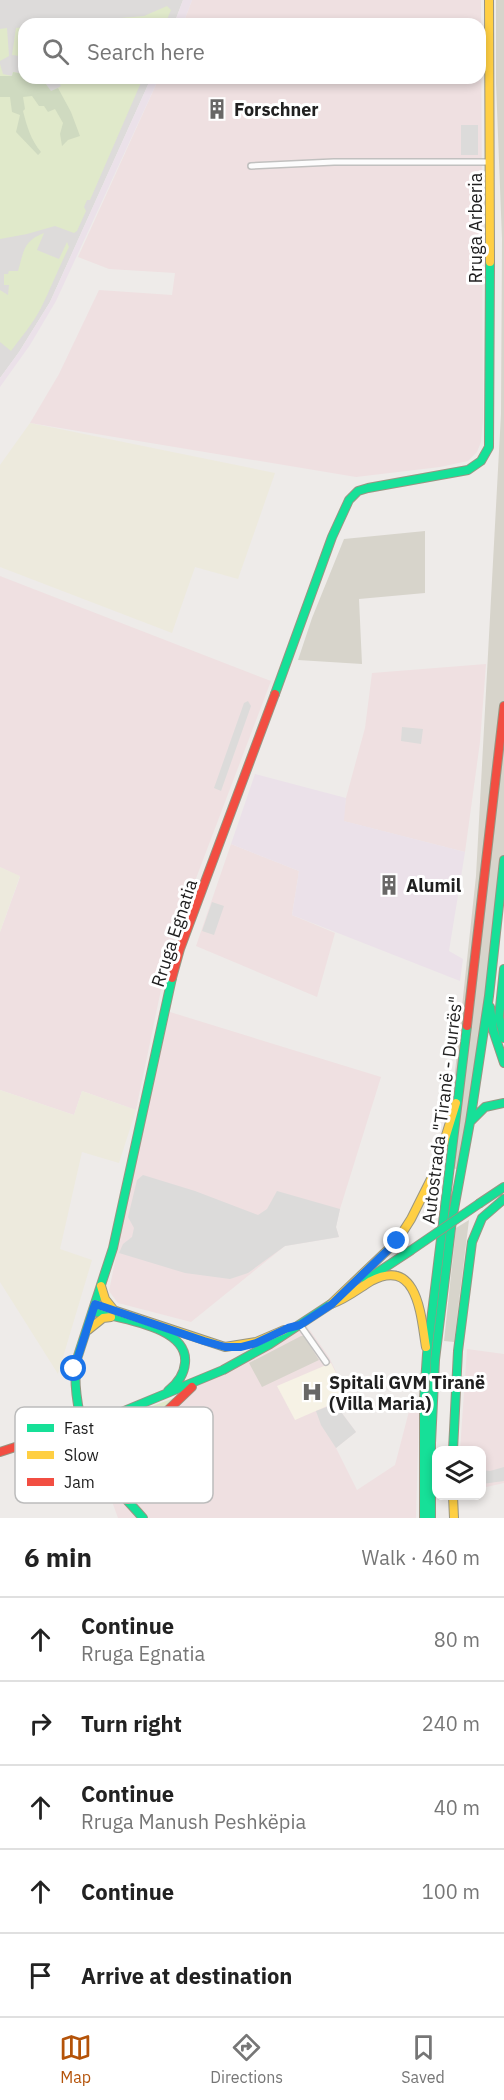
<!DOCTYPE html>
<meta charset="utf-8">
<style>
:root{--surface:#fff;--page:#f6f6f6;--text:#222;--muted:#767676;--line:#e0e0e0;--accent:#b45309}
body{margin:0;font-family:"IBM Plex Sans",sans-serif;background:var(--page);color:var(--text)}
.controls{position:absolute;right:18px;bottom:18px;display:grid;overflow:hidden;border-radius:12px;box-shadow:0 3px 9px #0003}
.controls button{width:54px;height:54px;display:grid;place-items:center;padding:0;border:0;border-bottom:2px solid var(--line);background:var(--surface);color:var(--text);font:30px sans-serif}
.stop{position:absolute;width:18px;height:18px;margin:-14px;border:4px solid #1a73e8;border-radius:50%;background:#fff}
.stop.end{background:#1a73e8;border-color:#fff;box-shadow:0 2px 6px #0008}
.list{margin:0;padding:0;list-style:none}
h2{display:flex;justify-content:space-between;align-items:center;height:78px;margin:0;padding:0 24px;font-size:26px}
h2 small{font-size:20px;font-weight:400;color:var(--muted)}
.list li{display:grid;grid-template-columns:39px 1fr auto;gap:18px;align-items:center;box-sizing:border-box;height:84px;padding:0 24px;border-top:2px solid var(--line)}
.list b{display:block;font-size:22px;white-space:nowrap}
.list p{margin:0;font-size:20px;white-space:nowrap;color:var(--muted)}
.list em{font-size:20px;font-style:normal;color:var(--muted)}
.icon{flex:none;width:33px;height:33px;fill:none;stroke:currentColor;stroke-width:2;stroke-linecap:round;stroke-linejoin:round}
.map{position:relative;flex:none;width:504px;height:1518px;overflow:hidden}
.search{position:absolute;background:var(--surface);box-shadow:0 3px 9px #0003;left:18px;right:18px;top:18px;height:66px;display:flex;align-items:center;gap:15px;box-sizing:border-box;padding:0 21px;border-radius:18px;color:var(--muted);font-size:22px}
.sheet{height:498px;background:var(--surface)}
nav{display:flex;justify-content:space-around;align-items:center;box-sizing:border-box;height:84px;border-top:2px solid var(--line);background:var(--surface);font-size:16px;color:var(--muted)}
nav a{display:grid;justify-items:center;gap:3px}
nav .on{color:var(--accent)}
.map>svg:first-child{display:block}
</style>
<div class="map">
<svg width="504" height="1518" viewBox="0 0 504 1518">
<rect width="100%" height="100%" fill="#eeebe9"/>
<path fill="#dddbda" d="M0,0H183L174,24H24V78H151L50,302L19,352L0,378Z"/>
<path fill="#efe0e1" d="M192,0H481L483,419L481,442L477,452L468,461L440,467L356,477L30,423L59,374L99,290L172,295L175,273L109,269L78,257L159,78H480V24H183Z
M0,576L271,681L176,931L163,980L136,1110L82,1091L74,1115L0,1090V932L20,877L0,867Z
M486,664L480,742L465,852L343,821L346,798L365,728L372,673Z
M231,844L299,871L292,915L335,933L317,997L196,946Z
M170,1012L381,1077L340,1209L336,1227L339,1237L285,1246L191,1322L118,1303L109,1291L152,1080L154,1079Z
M304,1322L329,1357L348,1397L335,1404L356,1432L336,1448L357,1490L395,1465L414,1392L419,1410L416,1518H118L106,1485L124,1504L141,1475L162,1428L180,1396L203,1379Z
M467,1349L504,1354V1483L482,1488V1450H460Z"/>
<path fill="#ebe1e9" d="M183,0H192L183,24H174Z
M151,78H159L56,301L30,345L0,387V378L19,352L50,302Z
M255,774L346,798L344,821L465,852L449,951L463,959L460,981L292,915L299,871L231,844Z"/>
<path fill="#f6f2e5" d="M331,1363L348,1397L295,1420L277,1386Z"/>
<path fill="#dcdbda" d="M461,125H478V155H461Z
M248,701L251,706L221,791L214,788L244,703Z
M402,727L423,729L421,744L401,741Z
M212,902L224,906L214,935L202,931Z
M143,1175L195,1191L258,1215L267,1209L277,1191L340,1209L336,1227L339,1237L285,1246L248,1273L230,1279L185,1273L119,1253L123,1244L132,1237L134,1228L128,1217L137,1180Z
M335,1404L356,1432L336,1448L321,1425L316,1411Z
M504,1467V1481L482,1484V1470L490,1471Z"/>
<path fill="#d7d4cb" d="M496,0H504V860L461,1171L445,1165L476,876L501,414L502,239L496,83Z
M425,531V593L359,599L362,664L298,660L312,618L344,539Z
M469,1220L454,1342L444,1341L456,1228Z
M301,1336H304L319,1360L262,1387L249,1363Z"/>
<path fill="#edeadd" d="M30,423L275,473L238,579L195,567L172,633L0,567V465Z
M0,867L20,876L0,932Z
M0,1090L74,1115L82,1091L136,1110L119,1163L82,1152L60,1249L92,1260L58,1374L0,1282Z"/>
<path fill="#e0e9ca" d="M167,6L171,10L165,24H47L144,16Z
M24,27V61H20V56L12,55L16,28Z
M7,28L9,56L0,61V29Z
M0,64L3,74L12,76L13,72L24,74V78H45V83L51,92L61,86L57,79L59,78H143L90,200H87L84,207L86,211L77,231L74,233L55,226L27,234L0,239Z
M44,233L37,250L59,259L67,242L69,247C59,267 51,288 41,308C32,325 22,336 11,351L0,342V290L8,295L9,285H4V274H8L9,271H18C24,251 23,241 44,233Z
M174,1398L159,1424L144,1414L136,1412Z"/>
<path fill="#cfdac0" d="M13,72L24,74V78H45V83L51,91L58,88L71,112L80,136L68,140L62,146L60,134L63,123L55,109L48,112L44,106H39L32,96L23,97L25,109L23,111C27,127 31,140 41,152L38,155L16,132L20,115L12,112L10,97H0V76H12Z"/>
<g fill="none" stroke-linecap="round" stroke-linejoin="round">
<g stroke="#c1c0bf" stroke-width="8">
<path id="street" d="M251,166L334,162H490
M300,1325L326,1362"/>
</g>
<g stroke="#989582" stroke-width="10">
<path id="fast" d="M275,694L332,537L349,500L358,491L368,488L468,470L481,461L489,447L490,262
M504,969L499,1017L504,1038
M490,1007L493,1030L504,1063
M471,1121L485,1107L504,1103
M480,1203L504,1187
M366,1280L410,1251
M93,1311C119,1319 189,1326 185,1363C184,1375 177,1384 168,1391
M107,1418L223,1370L270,1344L334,1302
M453,1450L458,1351L472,1242L482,1218L504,1199
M143,1518C128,1501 111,1484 99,1465C82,1436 73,1395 76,1362L113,1248L172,978
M424,1518V1399L427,1354L467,1026
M431,1518V1443L435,1360L452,1220L470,1122L489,996L504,860"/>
</g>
<g stroke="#989582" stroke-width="10">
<path id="slow" d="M489,0L490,262
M101,1286L105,1299L113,1309
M333,1302L397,1241L411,1219L435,1171L456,1103
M95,1304L225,1347L256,1342L284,1330
M331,1304C346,1299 358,1289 371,1281C419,1256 421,1319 426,1347
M88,1330L103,1318L111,1317
M117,1417H138L150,1420L156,1430V1438
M453,1496L454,1518"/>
</g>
<g stroke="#989582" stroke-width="10">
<path id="jam" d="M172,978L180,949L275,694
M467,1026L504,706
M0,1452L43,1438
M106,1472L130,1480
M120,1490L139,1473
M128,1500L133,1484L154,1454L168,1410L192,1387"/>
</g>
<use href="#street" stroke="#fcfcfc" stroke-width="5"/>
<use href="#fast" stroke="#16e098" stroke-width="8"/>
<use href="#slow" stroke="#ffcf43" stroke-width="8"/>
<use href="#jam" stroke="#f24e42" stroke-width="8"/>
<g stroke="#989582" stroke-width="10" stroke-linecap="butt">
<path id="fast-bridge" d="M410,1251L480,1203"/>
</g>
<g stroke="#989582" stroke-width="10" stroke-linecap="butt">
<path id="slow-bridge" d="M43,1438L107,1418"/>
</g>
<use href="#fast-bridge" stroke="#16e098" stroke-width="8"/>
<use href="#slow-bridge" stroke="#ffcf43" stroke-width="8"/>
</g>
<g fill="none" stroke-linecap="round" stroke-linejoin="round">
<path stroke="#1a73e8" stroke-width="8" d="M74,1369L95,1304L204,1341L225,1347H241L256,1343L288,1328L300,1325L332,1304L397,1241"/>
</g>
<defs>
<g id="building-bare" transform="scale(1.62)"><path d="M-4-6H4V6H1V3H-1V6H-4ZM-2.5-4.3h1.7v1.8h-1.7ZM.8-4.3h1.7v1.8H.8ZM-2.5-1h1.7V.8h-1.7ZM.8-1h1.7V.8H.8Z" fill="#686766" stroke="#fff" stroke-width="2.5" paint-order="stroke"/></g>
<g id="hospital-bare" transform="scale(1.62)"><path d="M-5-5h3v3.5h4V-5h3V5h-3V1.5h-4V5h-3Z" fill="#686766" stroke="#fff" stroke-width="2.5" paint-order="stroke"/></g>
</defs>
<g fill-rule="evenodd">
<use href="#building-bare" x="217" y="109"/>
<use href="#building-bare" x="389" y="885"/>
<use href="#hospital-bare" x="312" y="1392"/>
</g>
<g text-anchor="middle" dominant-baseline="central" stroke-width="6" stroke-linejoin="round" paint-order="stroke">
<g font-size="18" font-weight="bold" fill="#202020" stroke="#fff" text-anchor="start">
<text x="234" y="109">Forschner</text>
<text x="406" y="885">Alumil</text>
<text x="329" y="1382">Spitali GVM Tiranë<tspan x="329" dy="21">(Villa Maria)</tspan></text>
</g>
<g font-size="18" fill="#202020" stroke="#fff">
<text transform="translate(475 228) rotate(-90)">Rruga Arberia</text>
<text transform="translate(174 933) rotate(-72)">Rruga Egnatia</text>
<text transform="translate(442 1110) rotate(-83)">Autostrada "Tiranë - Durrës"</text>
</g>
</g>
<rect x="15" y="1407" width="198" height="96" rx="9" fill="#fff" stroke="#bcbcbc" stroke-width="1.5"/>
<rect x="27" y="1424" width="27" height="8" fill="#16e098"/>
<rect x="27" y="1451" width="27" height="8" fill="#ffcf43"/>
<rect x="27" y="1478" width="27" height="8" fill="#f24e42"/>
<g font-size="16" fill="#202020">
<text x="64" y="1434">Fast</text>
<text x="64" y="1461">Slow</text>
<text x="64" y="1488">Jam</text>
</g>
</svg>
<div class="controls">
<button><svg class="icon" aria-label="layers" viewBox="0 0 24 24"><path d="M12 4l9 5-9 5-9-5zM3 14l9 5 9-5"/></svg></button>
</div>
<div class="stop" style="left:74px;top:1369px"></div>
<div class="stop end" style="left:397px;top:1241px"></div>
<div class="search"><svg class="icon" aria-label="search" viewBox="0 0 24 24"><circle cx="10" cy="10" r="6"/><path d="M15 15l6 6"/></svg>Search here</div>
</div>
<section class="sheet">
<h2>6 min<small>Walk · 460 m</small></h2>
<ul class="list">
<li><svg class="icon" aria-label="ahead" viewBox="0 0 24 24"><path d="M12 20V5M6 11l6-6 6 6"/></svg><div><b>Continue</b><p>Rruga Egnatia</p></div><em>80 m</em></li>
<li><svg class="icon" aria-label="right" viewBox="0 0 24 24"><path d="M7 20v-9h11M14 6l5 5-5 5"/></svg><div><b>Turn right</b></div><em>240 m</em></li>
<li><svg class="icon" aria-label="ahead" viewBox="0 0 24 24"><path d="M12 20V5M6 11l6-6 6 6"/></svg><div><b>Continue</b><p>Rruga Manush Peshkëpia</p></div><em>40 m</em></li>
<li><svg class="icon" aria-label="ahead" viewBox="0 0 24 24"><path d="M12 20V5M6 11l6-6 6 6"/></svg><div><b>Continue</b></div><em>100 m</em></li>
<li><svg class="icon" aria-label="arrive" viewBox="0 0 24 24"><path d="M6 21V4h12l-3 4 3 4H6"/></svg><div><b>Arrive at destination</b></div></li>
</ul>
</section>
<nav>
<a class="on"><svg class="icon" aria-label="map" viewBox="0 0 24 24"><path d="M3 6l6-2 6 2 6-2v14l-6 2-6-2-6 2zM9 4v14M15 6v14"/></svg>Map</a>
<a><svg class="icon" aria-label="directions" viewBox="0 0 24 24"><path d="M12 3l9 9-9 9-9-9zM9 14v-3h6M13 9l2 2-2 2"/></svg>Directions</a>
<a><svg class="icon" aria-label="saved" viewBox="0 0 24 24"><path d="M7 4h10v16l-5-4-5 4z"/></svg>Saved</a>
</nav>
